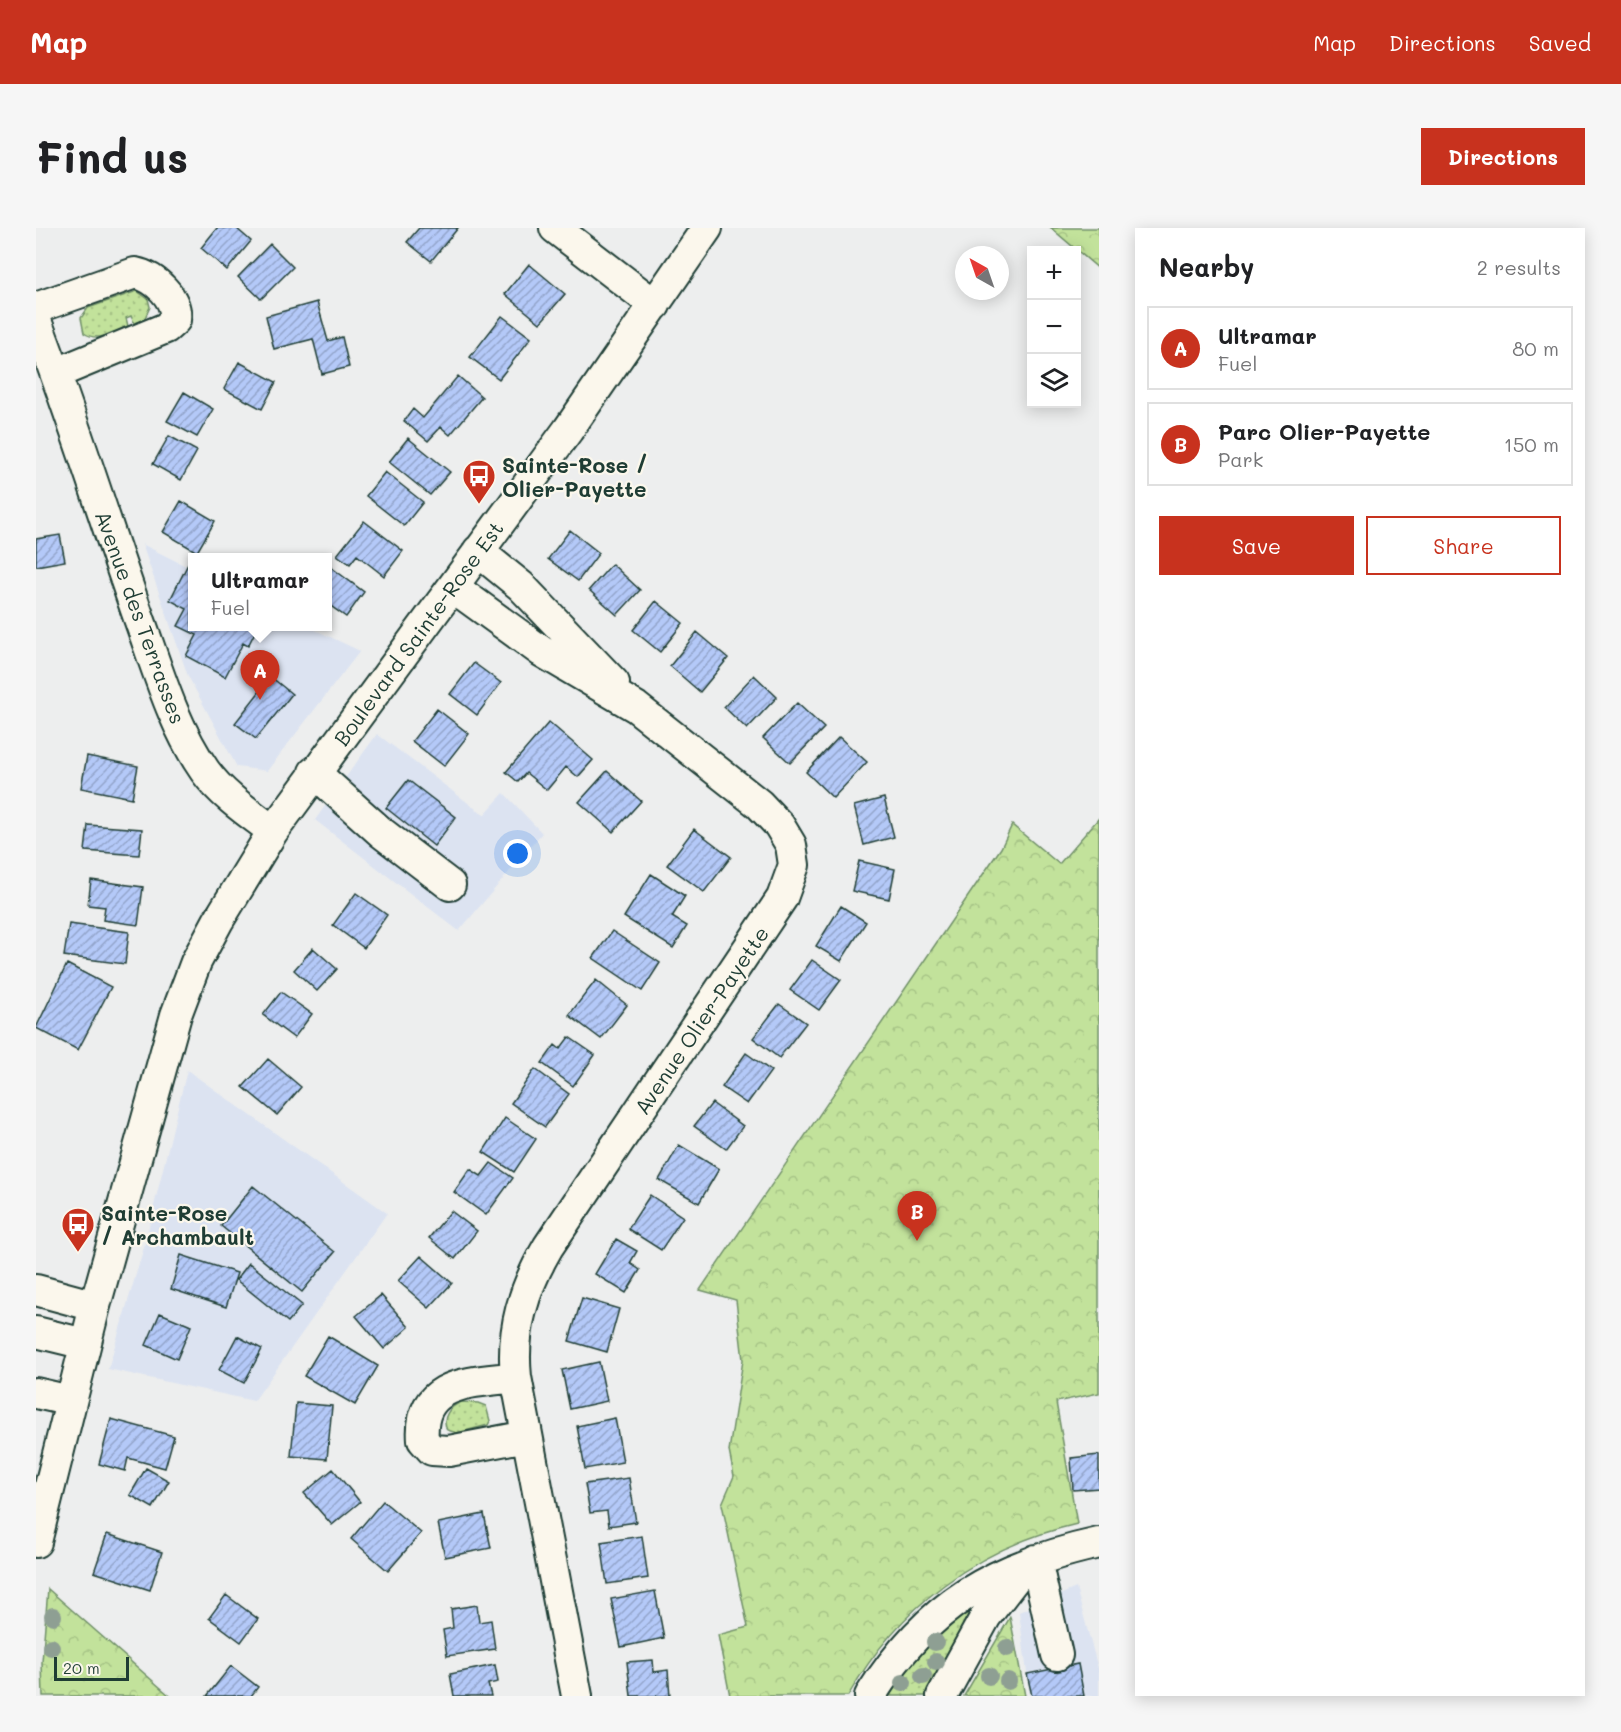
<!DOCTYPE html>
<meta charset="utf-8">
<style>
:root{--surface:#fff;--page:#f6f6f6;--text:#202124;--muted:#757577;--line:#e0e0e0;--accent:#c8321e}
body{margin:0;font-family:Mali,sans-serif;background:var(--page);color:var(--text)}
.controls{position:absolute;right:18px;top:18px;display:grid;overflow:hidden;border-radius:0px;box-shadow:0 3px 15px #0003}
.controls button{width:54px;height:54px;display:grid;place-items:center;padding:0;border:0;border-bottom:2px solid var(--line);background:var(--surface);color:var(--text);font:30px sans-serif}
.compass{position:absolute;left:919px;top:18px;width:54px;height:54px;border-radius:50%;background:var(--surface);box-shadow:0 3px 15px #0003;rotate:320deg}
.scale{position:absolute;left:18px;bottom:15px;width:75px;box-sizing:border-box;padding-left:6px;border:3px solid #1f3d34;border-top:0;font-size:16px;line-height:21px;white-space:nowrap;color:#1f3d34;-webkit-text-stroke:4px #fbf7ec;paint-order:stroke}
.you{position:absolute;left:482px;top:626px;width:21px;height:21px;margin:-15px;border:4px solid #fff;border-radius:50%;background:#1a73e8;box-shadow:0 0 0 9px #1a73e833}
.badge{display:grid;place-items:center;width:39px;height:39px;border-radius:50%;background:var(--accent);color:#fff;font-size:20px;font-weight:700}
.pin{position:absolute;translate:-50% -50px;filter:drop-shadow(0 2px 3px #0008)}
.pin::after{content:'';position:absolute;top:32px;width:21px;height:18px;background:inherit;clip-path:polygon(0 0,100% 0,50% 100%)}
.popup{position:absolute;left:152px;top:325px;width:144px;height:78px;box-sizing:border-box;display:grid;place-content:center;border-radius:0px;background:var(--surface);filter:drop-shadow(0 2px 4px #0005);font-size:20px;white-space:nowrap;color:var(--muted)}
.popup b{font-size:22px;color:var(--text)}
.popup::after{content:'';position:absolute;left:50%;top:100%;margin-left:-12px;border:12px solid transparent;border-top-color:var(--surface)}
.list{margin:0;padding:0;list-style:none}
h2{display:flex;justify-content:space-between;align-items:center;height:78px;margin:0;padding:0 24px;font-size:26px}
h2 small{font-size:20px;font-weight:400;color:var(--muted)}
.list li{display:grid;grid-template-columns:39px 1fr auto;gap:18px;align-items:center;box-sizing:border-box;height:84px;margin:0 12px 12px;padding:0 12px;border:2px solid var(--line);border-radius:0px}
.list b{display:block;font-size:22px;white-space:nowrap}
.list p{margin:0;font-size:20px;white-space:nowrap;color:var(--muted)}
.list em{font-size:20px;font-style:normal;color:var(--muted)}
.actions{display:flex;gap:12px;padding:18px 24px}
.actions a{flex:1;padding:14px 0;border:2px solid var(--accent);border-radius:0px;text-align:center;font-size:21px;color:var(--accent)}
.actions .main{background:var(--accent);color:#fff}
.icon{flex:none;width:33px;height:33px;fill:none;stroke:currentColor;stroke-width:2;stroke-linecap:round;stroke-linejoin:round}
.map{position:relative;flex:none;width:1063px;height:1468px;overflow:hidden;border-radius:0px}
header{display:flex;align-items:center;gap:36px;box-sizing:border-box;height:84px;padding:0 30px;background:var(--accent);color:#fff}
header strong{font-size:28px}
nav{display:flex;gap:33px;margin-inline-start:auto;font-size:21px}
.intro{display:flex;align-items:center;justify-content:space-between;box-sizing:border-box;height:144px;padding:0 36px}
h1{margin:0;font-size:42px}
.button{padding:15px 27px;border-radius:0px;background:var(--accent);color:#fff;font-size:21px;font-weight:700}
main{display:flex;gap:36px;padding:0 36px}
aside{flex:1;background:var(--surface);border-radius:0px;box-shadow:0 3px 15px #0003}
.map>svg:first-child{display:block}
</style>
<header>
<strong>Map</strong>
<nav><a>Map</a><a>Directions</a><a>Saved</a></nav>
</header>
<div class="intro"><h1>Find us</h1><a class="button">Directions</a></div>
<main>
<div class="map">
<svg width="1063" height="1468" viewBox="0 0 1063 1468">
<defs>
<pattern id="grass-dots" width="8" height="8" patternUnits="userSpaceOnUse" patternTransform="scale(1.5)"><rect width="8" height="8" fill="#c2e29b"/><path d="M2 2h.1M6 6h.1" fill="none" stroke="#a6c386" stroke-width="1.8" stroke-linecap="round"/></pattern>
<pattern id="park-crowns" width="20" height="18" patternUnits="userSpaceOnUse" patternTransform="scale(1.5)"><rect width="20" height="18" fill="#c2e29b"/><path d="M2 6a3 3 0 1 1 6 0M12 15a3 3 0 1 1 6 0" fill="none" stroke="#a6c386"/></pattern>
<pattern id="building-hatch" width="6" height="6" patternUnits="userSpaceOnUse" patternTransform="scale(1.5)"><rect width="6" height="6" fill="#b4c9f8"/><path d="M-1 1l2-2M0 6l6-6M5 7l2-2" fill="none" stroke="#92a4ca"/></pattern>
</defs>
<rect width="100%" height="100%" fill="#edeeee"/>
<filter id="ink" filterUnits="userSpaceOnUse"><feTurbulence type="fractalNoise" baseFrequency=".0167" numOctaves="2"/><feDisplacementMap in="SourceGraphic" scale="12" xChannelSelector="R" yChannelSelector="G"/><feConvolveMatrix kernelMatrix="1 2 1 2 8 2 1 2 1" color-interpolation-filters="sRGB"/></filter>
<g filter="url(#ink)">
<path fill="#dce3f1" d="M106,316L156,341V398L273,399L324,423L231,543L201,539L152,448Z
M341,506L448,587L468,565L506,605L423,703L279,592Z
M151,842L351,985L218,1173L72,1141L108,1019Z
M1040,1360L1063,1444V1468H994L983,1384Z"/>
<path fill="url(#grass-dots)" stroke="#709068" stroke-width="1.5" d="M101,63L112,71L114,79L107,94L99,97L95,88L90,90L92,98C78,104 62,115 48,105L45,90L52,80Z
M426,1174L442,1175L450,1178L454,1193L452,1197L421,1205L411,1202C405,1189 414,1178 426,1174Z
M947,1366L894,1468H848L865,1441Z"/>
<path fill="url(#park-crowns)" stroke="#709068" stroke-width="1.5" d="M1015,0H1063V41Z
M1063,590V1165L1020,1174L1041,1296C941,1319 862,1379 812,1468H694L682,1407L712,1399L686,1276L698,1248L693,1223L707,1132L700,1072L664,1062L965,620L976,597L1023,636Z
M12,1361L134,1468H7L6,1434Z
M974,1389L989,1468H928Z"/>
<path fill="url(#building-hatch)" stroke="#1f3d34" stroke-width="1.5" d="M181,0H200L215,13L191,42L165,20Z
M383,0H422L395,33L371,14Z
M234,16L257,39L225,71L202,49Z
M493,36L529,66L504,95L469,66Z
M281,74L292,113L306,109L313,139L286,146L277,111L238,121L230,88Z
M466,88L495,110L463,151L434,129Z
M203,134L240,154L226,181L188,161Z
M422,148L446,169L414,207L405,199L392,213L368,193L377,181L387,190Z
M148,164L177,181L161,209L131,193Z
M133,208L161,223L145,252L117,236Z
M372,210L414,244L394,267L353,234Z
M349,244L387,274L368,298L330,268Z
M145,273L179,293L161,324L127,304Z
M328,293L367,323L348,348L321,327L314,336L301,327Z
M534,302L563,325L542,353L512,331Z
M24,307L29,333L0,338V311Z
M152,336L156,338V398H222L212,418L207,415L189,449L150,428L161,407L142,398L151,381L134,372Z
M576,336L604,362L581,387L553,362Z
M292,337L328,364L310,389L292,376Z
M620,373L647,395L624,424L597,402Z
M661,404L692,430L664,464L634,438Z
M438,435L465,455L441,487L414,466Z
M718,447L741,469L711,501L688,479Z
M235,449L256,466L220,511L199,495Z
M761,475L788,500L754,535L727,510Z
M401,481L433,506L408,538L376,513Z
M513,494L557,532L542,549L530,539L511,562L490,545L482,554L470,544Z
M803,509L831,534L797,570L770,544Z
M51,528L102,538L96,570L45,560Z
M571,543L605,573L577,604L543,574Z
M372,552L420,589L398,618L350,580Z
M848,570L858,609L828,617L818,578Z
M52,597L106,601L103,627L49,623Z
M658,601L695,629L668,664L631,637Z
M823,633L859,641L853,671L816,663Z
M615,646L649,668L636,689L651,698L637,720L588,689Z
M55,652L107,659L102,697L67,692L69,679L52,677Z
M320,665L351,687L328,720L297,697Z
M805,678L830,694L805,733L780,718Z
M33,696L93,704L89,736L28,728Z
M576,703L624,735L606,763L557,730Z
M277,720L301,741L281,763L258,742Z
M776,732L805,752L783,782L754,762Z
M31,736L75,759L42,822L0,800Z
M560,752L591,777L565,811L533,787Z
M245,764L276,786L258,810L227,787Z
M743,776L770,795L743,830L717,810Z
M533,809L559,827L537,858L506,835L519,817L524,821Z
M710,825L735,843L711,876L686,859Z
M232,831L265,859L241,887L207,859Z
M499,841L533,866L509,899L475,875Z
M676,875L707,898L690,921L658,898Z
M469,890L500,911L478,944L447,924Z
M643,917L683,941L663,975L623,952Z
M455,935L477,950L450,987L418,964L434,941L445,948Z
M217,958L299,1024L266,1064L185,998Z
M614,967L647,989L625,1022L592,1001Z
M415,983L441,1003L419,1031L393,1010Z
M580,1011L601,1023L594,1035L604,1042L590,1065L559,1046Z
M145,1027L201,1045L190,1079L135,1061Z
M385,1028L416,1055L393,1080L362,1053Z
M213,1035L266,1077L252,1094L200,1052Z
M345,1067L373,1099L348,1121L320,1088Z
M546,1070L583,1081L571,1124L533,1113Z
M124,1085L155,1098L141,1131L110,1117Z
M201,1108L226,1121L208,1155L183,1142Z
M292,1108L342,1138L319,1177L268,1148Z
M563,1134L571,1173L534,1181L526,1142Z
M260,1175L296,1178L291,1231L255,1228Z
M579,1190L587,1234L549,1241L541,1198Z
M75,1191L138,1208L129,1240L92,1230L89,1243L63,1236Z
M1063,1227V1260L1037,1262L1035,1230Z
M110,1240L133,1253L117,1280L94,1267Z
M297,1241L324,1274L296,1297L268,1265Z
M593,1250L600,1294L573,1298L571,1283L554,1285L549,1256Z
M347,1273L385,1305L352,1343L315,1311Z
M448,1286L455,1320L409,1329L402,1295Z
M71,1306L126,1324L114,1362L58,1344Z
M606,1308L612,1350L571,1356L565,1314Z
M619,1363L628,1410L585,1419L575,1371Z
M190,1367L222,1391L205,1414L173,1390Z
M441,1377L443,1394L455,1392L459,1421L411,1428L407,1402L417,1400L415,1381Z
M617,1432L618,1444L632,1442L634,1468H595L591,1434Z
M1042,1436L1048,1468H996L991,1446Z
M459,1437L462,1454L452,1456L455,1468H418L414,1446Z
M195,1438L222,1459L215,1468H171Z"/>
<g fill="none" stroke-linecap="round" stroke-linejoin="round">
<g stroke="#1f3d34" stroke-width="34">
<path id="minor" d="M519,0L619,77
M0,80L99,45C119,49 142,70 139,92L130,100L21,145
M0,93C38,192 69,294 104,393C122,443 138,499 169,543C187,568 213,585 237,603
M442,323L485,358L578,455
M417,359L505,423L600,479L723,576L743,597L755,617L758,637L746,670L512,1019C488,1060 475,1101 480,1149L541,1468
M278,544L346,605L414,657
M0,1062L59,1078
M0,1104L49,1116
M480,1149C438,1155 382,1151 387,1212L396,1222L413,1223L491,1208
M0,1165L35,1173
M0,1314L59,1078L140,787L160,734L182,693L237,603L532,202L671,0
M1000,1332L1021,1427
M834,1468C892,1376 958,1338 1063,1315
M906,1468L950,1388L987,1340"/>
</g>
<use href="#minor" stroke="#fbf7ec" stroke-width="30"/>
</g>
<g fill="#8e9f93">
<circle cx="17" cy="1388" r="9"/>
<circle cx="899" cy="1414" r="9"/>
<circle cx="15" cy="1419" r="9"/>
<circle cx="971" cy="1420" r="9"/>
<circle cx="900" cy="1434" r="9"/>
<circle cx="887" cy="1448" r="9"/>
<circle cx="953" cy="1448" r="9"/>
<circle cx="972" cy="1453" r="9"/>
<circle cx="867" cy="1455" r="9"/>
</g>
</g>
<defs>
<g id="bus-pin" transform="scale(1.725)"><path d="M0 17L-7.5 6A9.5 9.5 0 1 1 7.5 6Z" fill="#c8321e" stroke="#fbf7ec"/><path d="M-5-6H5V4H4V6H2V4H-2V6H-4V4H-5ZM-3.5-4V0h7V-4ZM-3.5 1.2v1.5H-2V1.2ZM2 1.2v1.5H3.5V1.2Z" fill="#fff"/></g>
</defs>
<g fill-rule="evenodd">
<use href="#bus-pin" x="443" y="248"/>
<use href="#bus-pin" x="42" y="996"/>
</g>
<g text-anchor="middle" dominant-baseline="central" stroke-width="4.5" stroke-linejoin="round" paint-order="stroke">
<g font-size="21" font-weight="bold" fill="#1f3d34" stroke="#fbf7ec" text-anchor="start">
<text x="466" y="236">Sainte-Rose /<tspan x="466" dy="24">Olier-Payette</tspan></text>
<text x="65" y="984">Sainte-Rose<tspan x="65" dy="24">/ Archambault</tspan></text>
</g>
<g font-size="21" fill="#1f3d34" stroke="#fbf7ec">
<text transform="translate(105 389) rotate(70)">Avenue des Terrasses</text>
<text transform="translate(382 405) rotate(-54)">Boulevard Sainte-Rose Est</text>
<text transform="translate(665 792) rotate(-56)">Avenue Olier-Payette</text>
</g>
</g>
</svg>
<div class="controls">
<button>+</button>
<button>−</button>
<button><svg class="icon" aria-label="layers" viewBox="0 0 24 24"><path d="M12 4l9 5-9 5-9-5zM3 14l9 5 9-5"/></svg></button>
</div>
<svg class="compass" viewBox="-18 -18 36 36"><path d="M0-13l5 13h-10z" fill="#e53935"/><path d="M0 13l5-13h-10z" fill="#757577"/></svg>
<div class="scale">20 m</div>
<div class="you"></div>
<div class="pin badge" style="left:224px;top:472px">A</div>
<div class="popup"><b>Ultramar</b>Fuel</div>
<div class="pin badge" style="left:881px;top:1013px">B</div>
</div>
<aside>
<h2>Nearby<small>2 results</small></h2>
<ul class="list">
<li><span class="badge">A</span><div><b>Ultramar</b><p>Fuel</p></div><em>80 m</em></li>
<li><span class="badge">B</span><div><b>Parc Olier-Payette</b><p>Park</p></div><em>150 m</em></li>
</ul>
<div class="actions"><a class="main">Save</a><a>Share</a></div>
</aside>
</main>
